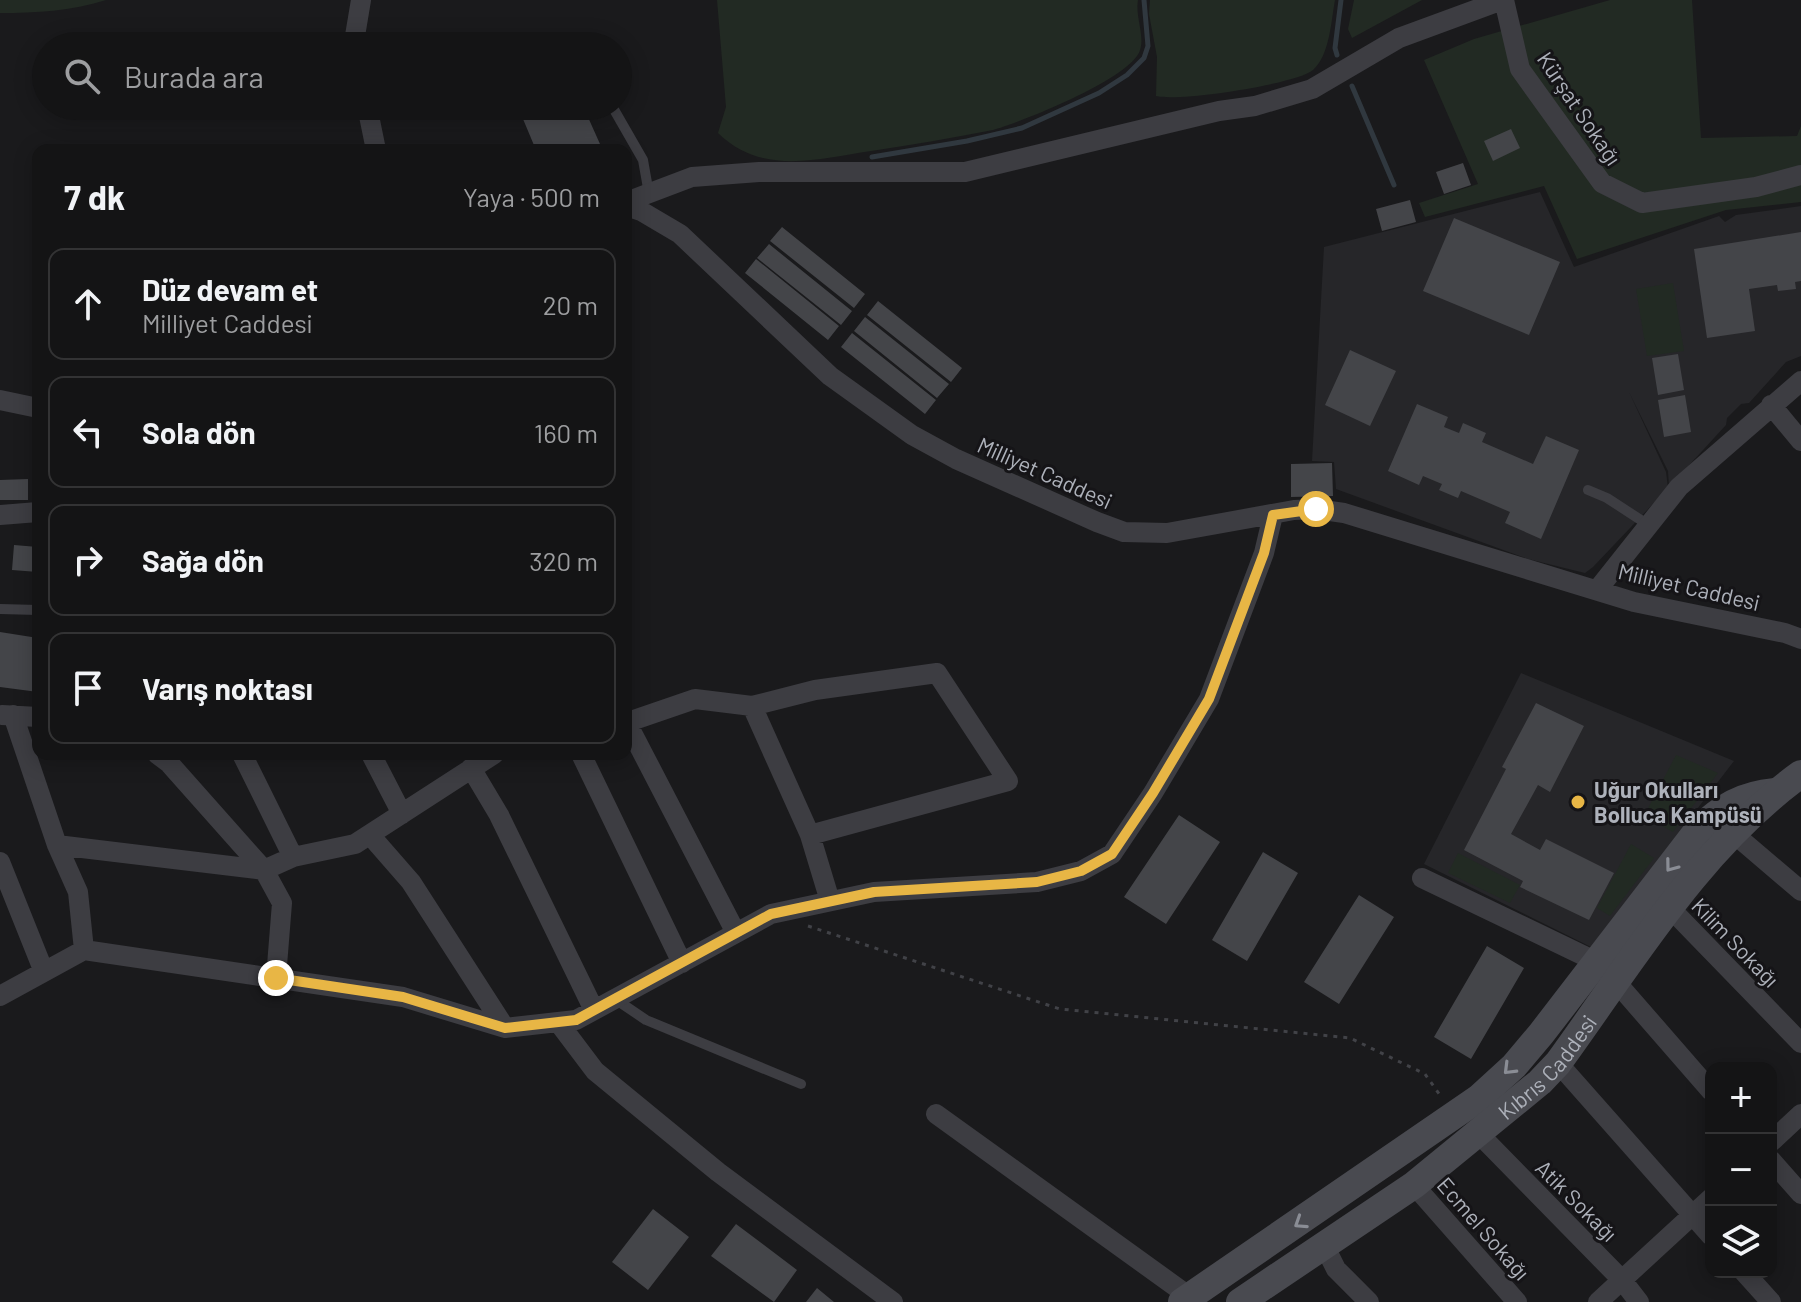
<!DOCTYPE html>
<html lang="tr">
<meta charset="utf-8">
<style>
:root{--surface:#141415;--page:#1d1d1e;--text:#f1f3f6;--muted:#9d9ea0;--line:#333334}
body{margin:0;font-family:Barlow,sans-serif;background:var(--page);color:var(--text)}
.controls{position:absolute;right:24px;bottom:24px;display:grid;overflow:hidden;border-radius:16px;box-shadow:0 4px 20px #0003}
.controls button{width:72px;height:72px;display:grid;place-items:center;padding:0;border:0;border-bottom:2px solid var(--line);background:var(--surface);color:var(--text);font:40px sans-serif}
.stop{position:absolute;width:24px;height:24px;margin:-18px;border:6px solid #e8b645;border-radius:50%;background:#fff}
.stop.end{background:#e8b645;border-color:#fff;box-shadow:0 2px 8px #0008}
.list{margin:0;padding:0;list-style:none}
h2{display:flex;justify-content:space-between;align-items:center;height:104px;margin:0;padding:0 32px;font-size:34px}
h2 small{font-size:26px;font-weight:400;color:var(--muted)}
.list li{display:grid;grid-template-columns:52px 1fr auto;gap:24px;align-items:center;box-sizing:border-box;height:112px;margin:0 16px 16px;padding:0 16px;border:2px solid var(--line);border-radius:16px}
.list b{display:block;font-size:30px;white-space:nowrap}
.list p{margin:0;font-size:26px;white-space:nowrap;color:var(--muted)}
.list em{font-size:26px;font-style:normal;color:var(--muted)}
.icon{flex:none;width:44px;height:44px;fill:none;stroke:currentColor;stroke-width:2;stroke-linecap:round;stroke-linejoin:round}
.map{position:relative;flex:none;width:1801px;height:1302px;overflow:hidden}
.search{position:absolute;background:var(--surface);box-shadow:0 4px 20px #0003;left:32px;top:32px;width:600px;height:88px;display:flex;align-items:center;gap:20px;box-sizing:border-box;padding:0 28px;border-radius:44px;color:var(--muted);font-size:30px}
.panel{position:absolute;background:var(--surface);box-shadow:0 4px 20px #0003;left:32px;top:144px;width:600px;height:616px;border-radius:16px}
.map>svg:first-child{display:block}
</style>
<div class="map">
<svg width="1801" height="1302" viewBox="0 0 1801 1302">
<rect width="100%" height="100%" fill="#1a1a1c"/>
<path fill="#262629" d="M1540,192L1574,267L1719,216L1725,222L1736,215L1801,206V356L1786,362L1749,403L1741,404L1727,418L1726,425L1669,487L1668,471L1629,392L1666,472L1668,488L1593,567L1585,573L1528,559L1336,489L1334,462L1312,461L1324,247Z
M1521,673L1734,761L1591,947L1424,864Z"/>
<path fill="#222a23" d="M0,0H106C71,11 36,13 0,13Z
M717,0H1138C1135,16 1145,35 1140,50C1132,78 1022,122 993,130C952,138 912,145 871,151C817,159 762,176 718,133L726,107Z
M1150,0H1335C1331,21 1330,55 1313,70C1297,84 1179,102 1156,96L1157,57L1149,14Z
M1354,0H1422L1352,38L1348,29Z
M1610,0H1692L1701,138L1797,136L1801,126V202L1726,210L1577,259L1544,186L1425,217L1419,203L1478,184L1424,60L1474,39Z
M1673,283L1684,351L1647,356L1636,289Z
M1676,755L1718,773L1673,832L1644,816Z
M1631,844L1654,858L1610,916L1597,908Z
M1458,853L1520,885L1510,903L1448,873Z"/>
<g fill="none" stroke-linecap="round" stroke-linejoin="round">
<path stroke="#30383f" stroke-width="5" d="M1337,55L1335,48L1341,0
M1352,86L1394,185
M872,157L967,141L1022,128L1099,93L1127,75L1144,58L1148,46L1144,0"/>
</g>
<path fill="#444549" d="M554,106H583L600,144L587,150H536L523,119Z
M1511,129L1520,148L1493,161L1484,141Z
M1463,163L1471,185L1444,194L1436,172Z
M1410,200L1416,222L1382,231L1376,209Z
M1454,218L1560,262L1529,335L1423,291Z
M782,227L865,294L854,308L770,241Z
M1801,232V281L1795,282L1796,289L1778,291L1777,285L1749,289L1755,331L1707,338L1694,249Z
M769,244L852,311L841,325L757,258Z
M756,259L839,326L828,340L745,273Z
M878,301L962,368L951,382L867,315Z
M865,317L949,384L937,398L854,331Z
M852,333L936,400L925,414L841,347Z
M1350,350L1396,371L1370,426L1325,405Z
M1678,354L1684,390L1658,395L1652,358Z
M1685,395L1691,432L1664,437L1658,400Z
M1417,404L1448,417L1444,427L1459,433L1463,423L1486,433L1482,442L1533,464L1546,436L1579,450L1541,539L1505,523L1510,512L1461,491L1458,498L1439,490L1442,484L1423,476L1419,485L1388,471Z
M1332,463L1333,496L1291,497V464Z
M28,479V500H0V480Z
M14,545L38,547V572L12,570Z
M0,632L38,638V692L0,687Z
M1536,703L1584,726L1550,792L1538,785L1511,834L1540,850L1546,839L1614,873L1589,920L1520,887L1523,881L1464,850L1506,769L1502,767Z
M1179,815L1220,842L1166,924L1124,897Z
M1263,852L1298,873L1247,961L1212,940Z
M1359,895L1394,917L1339,1004L1304,982Z
M1487,946L1524,968L1471,1059L1434,1037Z
M653,1209L689,1237L648,1290L612,1262Z
M736,1224L797,1270L774,1302L711,1256Z
M817,1288L834,1302H806Z"/>
<g fill="none" stroke-linecap="round" stroke-linejoin="round">
<path stroke="#414247" stroke-width="3" stroke-dasharray="4 6" stroke-linecap="butt" d="M808,926L1060,1009L1350,1038L1425,1074L1442,1098"/>
<path stroke="#3d3d42" stroke-width="10" d="M612,106L643,160L649,194
M1588,490L1607,498L1650,526
M0,609L38,610
M615,999L646,1020L801,1084"/>
<path stroke="#3d3d42" stroke-width="20" d="M1504,0L1520,69L1602,183L1642,203L1756,187L1801,175
M356,46L355,36L361,0
M367,106L376,150
M626,202L692,177L759,172H965L1219,111L1255,106L1312,89L1399,38L1502,0
M626,206L641,211L680,234L830,376L912,435L956,459L1097,522L1124,532L1167,533L1294,510L1316,509L1344,513L1634,602L1785,633L1801,639
M0,400L38,408
M1771,405L1801,441
M0,515L38,512
M1598,589L1679,487L1801,381
M752,706L810,835L830,901
M2,715L38,717
M13,715L57,845L78,892L84,950
M626,721L736,933
M628,722L695,699L752,706L815,690L937,673L1008,781L810,835
M157,754L169,763L264,870L282,903L276,978
M242,754L293,857
M371,754L402,814
M581,754L682,963
M471,768L499,815L594,1010
M1733,833L1801,891
M370,835L411,882L505,1028
M57,845L264,870L293,857L355,844L494,754
M0,862L44,972
M1422,878L1597,962
M1670,908L1801,1043
M1617,983L1711,1091
M0,996L84,950L403,997L505,1028L576,1020L771,914L874,892L1037,882L1081,871L1112,854L1153,793L1209,699L1264,553L1273,515
M558,1022L595,1071L718,1172L893,1302
M1558,1063L1711,1236
M936,1114L1190,1297
M1479,1134L1622,1280L1639,1302
M1771,1142L1801,1114
M1771,1160L1801,1194
M1414,1185L1517,1302
M1324,1245L1336,1269L1369,1302
M1744,1272L1771,1302
M1598,1302L1711,1198"/>
<g stroke="#494a50" stroke-width="28">
<path d="M1182,1302L1479,1098L1514,1066L1541,1034L1698,830C1722,807 1742,795 1775,792"/>
<path id="s1" d="M1240,1302L1414,1185L1540,1082L1558,1063C1631,963 1699,847 1801,774"/>
</g>
</g>
<defs><path id="oneway-chevron" d="M-2-3.5L2.5 0L-2 3.5" fill="none" stroke-width="1.6" stroke-linecap="round" stroke-linejoin="round" transform="scale(2)"/></defs>
<g stroke="#8a8d95">
<use href="#oneway-chevron" transform="translate(1671 866) rotate(127)"/>
<use href="#oneway-chevron" transform="translate(1509 1069) rotate(135)"/>
<use href="#oneway-chevron" transform="translate(1300 1223) rotate(147)"/>
</g>
<g fill="none" stroke-linecap="round" stroke-linejoin="round">
<path stroke="#e8b645" stroke-width="10" d="M276,978L403,997L505,1028L576,1020L771,914L874,892L1037,882L1081,871L1112,854L1153,793L1209,699L1264,553L1273,515L1316,509"/>
</g>
<circle fill="#e8b645" stroke="#151417" stroke-width="3" cx="1578" cy="802" r="8"/>
<g text-anchor="middle" dominant-baseline="central" stroke-width="6" stroke-linejoin="round" paint-order="stroke">
<g font-size="22" fill="#adb1ba" stroke="#151417">
<text transform="translate(1580 108) rotate(56)">Kürşat Sokağı</text>
<text transform="translate(1045 472) rotate(24)">Milliyet Caddesi</text>
<text transform="translate(1689 586) rotate(13)">Milliyet Caddesi</text>
<text transform="translate(1736 942) rotate(46)">Kilim Sokağı</text>
<text stroke="none"><textPath href="#s1" startOffset="388">Kıbrıs Caddesi</textPath></text>
<text transform="translate(1577 1200) rotate(45)">Atik Sokağı</text>
<text transform="translate(1484 1228) rotate(49)">Ecmel Sokağı</text>
</g>
<g font-size="22" font-weight="bold" fill="#adb1ba" stroke="#151417" text-anchor="start">
<text x="1594" y="789">Uğur Okulları<tspan x="1594" dy="25">Bolluca Kampüsü</tspan></text>
</g>
</g>
</svg>
<div class="controls">
<button>+</button>
<button>−</button>
<button><svg class="icon" aria-label="layers" viewBox="0 0 24 24"><path d="M12 4l9 5-9 5-9-5zM3 14l9 5 9-5"/></svg></button>
</div>
<div class="stop" style="left:1316px;top:509px"></div>
<div class="stop end" style="left:276px;top:978px"></div>
<div class="search"><svg class="icon" aria-label="search" viewBox="0 0 24 24"><circle cx="10" cy="10" r="6"/><path d="M15 15l6 6"/></svg>Burada ara</div>
<section class="panel">
<h2>7 dk<small>Yaya · 500 m</small></h2>
<ul class="list">
<li><svg class="icon" aria-label="ahead" viewBox="0 0 24 24"><path d="M12 20V5M6 11l6-6 6 6"/></svg><div><b>Düz devam et</b><p>Milliyet Caddesi</p></div><em>20 m</em></li>
<li><svg class="icon" aria-label="left" viewBox="0 0 24 24"><path d="M17 20v-9H6M10 6l-5 5 5 5"/></svg><div><b>Sola dön</b></div><em>160 m</em></li>
<li><svg class="icon" aria-label="right" viewBox="0 0 24 24"><path d="M7 20v-9h11M14 6l5 5-5 5"/></svg><div><b>Sağa dön</b></div><em>320 m</em></li>
<li><svg class="icon" aria-label="arrive" viewBox="0 0 24 24"><path d="M6 21V4h12l-3 4 3 4H6"/></svg><div><b>Varış noktası</b></div></li>
</ul>
</section>
</div>
